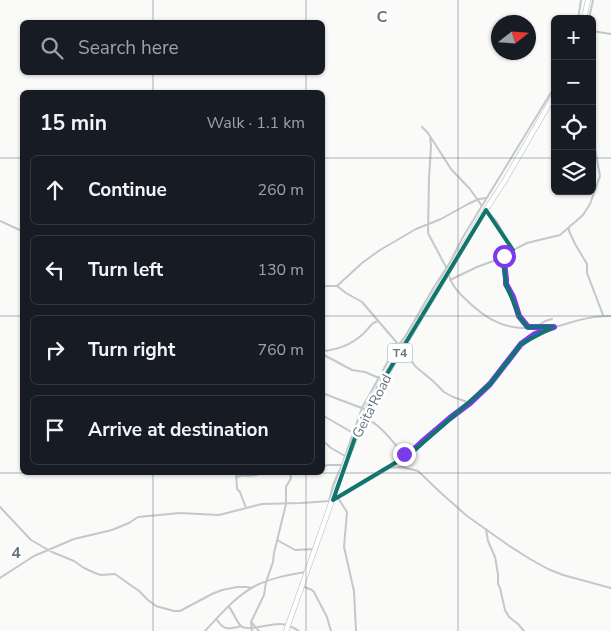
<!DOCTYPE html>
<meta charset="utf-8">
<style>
:root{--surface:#171b24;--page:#242831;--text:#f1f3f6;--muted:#9ea1a6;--line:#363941}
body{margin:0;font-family:"Nunito Sans",sans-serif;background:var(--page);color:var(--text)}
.controls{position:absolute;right:15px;top:15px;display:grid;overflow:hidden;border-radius:8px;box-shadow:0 1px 4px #0004}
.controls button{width:45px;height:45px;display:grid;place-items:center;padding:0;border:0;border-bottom:1px solid var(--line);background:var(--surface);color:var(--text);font:25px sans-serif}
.compass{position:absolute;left:491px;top:15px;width:45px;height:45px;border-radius:50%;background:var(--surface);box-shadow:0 1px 4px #0004;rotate:73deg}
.stop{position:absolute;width:15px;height:15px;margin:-11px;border:4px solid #7c3aed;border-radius:50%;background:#fff}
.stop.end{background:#7c3aed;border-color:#fff;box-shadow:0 1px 5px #0008}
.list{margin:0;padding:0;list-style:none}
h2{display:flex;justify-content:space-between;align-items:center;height:65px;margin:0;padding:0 20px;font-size:21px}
h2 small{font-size:16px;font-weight:400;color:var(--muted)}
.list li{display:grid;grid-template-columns:32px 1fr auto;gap:15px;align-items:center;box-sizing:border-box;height:70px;margin:0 10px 10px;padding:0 10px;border:1px solid var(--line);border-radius:8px}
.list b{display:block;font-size:19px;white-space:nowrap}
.list em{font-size:16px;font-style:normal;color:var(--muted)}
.icon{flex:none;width:28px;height:28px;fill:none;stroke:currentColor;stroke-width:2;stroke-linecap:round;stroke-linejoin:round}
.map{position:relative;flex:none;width:611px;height:631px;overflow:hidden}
.search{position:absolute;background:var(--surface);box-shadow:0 1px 4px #0004;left:20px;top:20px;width:305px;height:55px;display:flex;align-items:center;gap:12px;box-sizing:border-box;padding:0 18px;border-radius:8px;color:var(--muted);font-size:19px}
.panel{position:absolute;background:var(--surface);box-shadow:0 1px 4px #0004;left:20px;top:90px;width:305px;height:385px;border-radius:8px}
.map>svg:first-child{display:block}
</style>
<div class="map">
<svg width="611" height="631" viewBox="0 0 611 631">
<rect width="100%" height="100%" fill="#fafaf8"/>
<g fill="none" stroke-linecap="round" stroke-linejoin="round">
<g stroke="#b4b9bd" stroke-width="5.5">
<path id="trunk" d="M584,19L588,0
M286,631L347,458L367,410L379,387L481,217L504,182L555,94"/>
</g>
<path stroke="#c3c8cc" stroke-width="2" d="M578,19L581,0
M589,19L593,0
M592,31L611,34
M422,127L428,133L451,169L470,189L482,206
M430,136L431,146L429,179L428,233L446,267
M487,211L497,222L513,250
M0,221L22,231
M569,228V231L575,244L587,264V273L603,315
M504,256V260L507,279L506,284L513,297L520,318L527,327
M448,273C453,289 461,295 473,306C486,318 502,327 521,328C526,328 531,327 536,327C542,327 548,328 555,327C573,322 592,315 611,316
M450,280L477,267L496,260L519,247L527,243L560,235L583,215L590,204L600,176L592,133
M322,286H337L346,293L362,302L398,344
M337,286L362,263L380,250L416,229L441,219L468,204L479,199L486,198
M538,326L545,321L552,319
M403,350L416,367L433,381L444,392L453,397L470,403
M322,351C337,350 352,344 363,334C369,329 370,323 378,321
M324,351V355L352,370L365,372L379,378
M322,393L367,410
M322,415L353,433
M365,418C383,426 393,443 406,457
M322,440L331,448L345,456
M322,466L329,465H343
M391,468L410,454L423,441L450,418L470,403L490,384L521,344L532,336L553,327
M236,472L237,489L240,492L246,508
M237,477C245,474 248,477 255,475C260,474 264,473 269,472
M338,498L347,512L344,547L354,591L356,631
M329,501L333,485L342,465L362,408L392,354L406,335L434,287L449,264L463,237L555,86
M0,507L31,540L52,552L74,561L84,568L95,573L101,575L115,574L139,591L148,600L156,606L174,611H180L212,594L222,590L237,587H247L252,588
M486,529L488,541L495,557L498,574V584L500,588L505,610L509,617L518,624L524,631
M277,540L295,550L315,549
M0,578L34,556L74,539L112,530L129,523L138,517L180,513L219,515L262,504L301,503L330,501L346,494L390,468L402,467L418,471L441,493L467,516L508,545L530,559L548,569L563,575L611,588
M302,586L312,590L314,592L327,617L331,631
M229,607C234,613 236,622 242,627C253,631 269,623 281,624C288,624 294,628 299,631
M217,620C224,631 230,629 241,626
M251,622L259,631
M205,631C220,615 236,596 255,586C271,578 288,575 305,572
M252,631L251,622L264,595L266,582L273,562L274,553L286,504V487L291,478L290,472"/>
<use href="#trunk" stroke="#fff" stroke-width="4.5"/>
</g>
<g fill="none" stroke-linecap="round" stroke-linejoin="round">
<path stroke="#7c3aed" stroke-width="6" d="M404,454L406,457L423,441L450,418L470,403L490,384L521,344L535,334L554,327H528L519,316L513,297L506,284V279L504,262V256"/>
</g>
<path fill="none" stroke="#0f766e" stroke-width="4" stroke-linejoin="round" d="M486,210L513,250L503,257L506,284L520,318L527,327H553L521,344L490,384L410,454L333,500L356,435L379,387Z"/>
<path fill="none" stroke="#657683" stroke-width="1" stroke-opacity="0.55" d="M153,0V22M306,0V22M458,0V631M153,72V92M306,72V92M0,158H22M322,158H555M592,158H611M0,316H22M322,316H611M153,472V631M306,472V631M0,473H611"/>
<g text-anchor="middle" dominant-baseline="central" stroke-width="5" stroke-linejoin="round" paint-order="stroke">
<rect fill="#fff" stroke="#939fa8" stroke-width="1" x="387.5" y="343.5" width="25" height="19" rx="4"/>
<g font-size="12" font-weight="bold" fill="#657683">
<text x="400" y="353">T4</text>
</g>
<g font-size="14" fill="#657683" stroke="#fff">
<text transform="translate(372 406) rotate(-63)">Geita Road</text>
</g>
</g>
<g font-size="16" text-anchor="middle" font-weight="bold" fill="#657683" stroke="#fff" stroke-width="5" stroke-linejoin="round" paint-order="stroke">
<text x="382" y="22">C</text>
<text x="16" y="558">4</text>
</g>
</svg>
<div class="controls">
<button>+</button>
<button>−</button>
<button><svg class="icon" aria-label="locate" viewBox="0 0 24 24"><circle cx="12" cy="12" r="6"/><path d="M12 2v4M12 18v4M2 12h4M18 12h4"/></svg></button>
<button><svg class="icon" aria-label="layers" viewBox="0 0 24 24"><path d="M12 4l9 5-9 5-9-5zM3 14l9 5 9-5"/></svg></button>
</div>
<svg class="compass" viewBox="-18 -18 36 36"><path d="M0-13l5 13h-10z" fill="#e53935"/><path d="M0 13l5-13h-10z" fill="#9ea1a6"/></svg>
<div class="stop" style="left:504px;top:256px"></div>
<div class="stop end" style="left:404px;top:454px"></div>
<div class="search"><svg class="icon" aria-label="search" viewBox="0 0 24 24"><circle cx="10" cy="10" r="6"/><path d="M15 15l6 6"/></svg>Search here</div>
<section class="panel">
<h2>15 min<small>Walk · 1.1 km</small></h2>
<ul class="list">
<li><svg class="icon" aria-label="ahead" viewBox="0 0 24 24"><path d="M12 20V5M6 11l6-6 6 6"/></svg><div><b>Continue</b></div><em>260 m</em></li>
<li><svg class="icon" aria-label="left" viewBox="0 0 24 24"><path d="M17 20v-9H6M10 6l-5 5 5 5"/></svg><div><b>Turn left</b></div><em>130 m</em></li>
<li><svg class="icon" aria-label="right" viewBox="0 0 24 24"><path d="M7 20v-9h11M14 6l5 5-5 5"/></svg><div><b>Turn right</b></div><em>760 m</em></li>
<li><svg class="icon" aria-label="arrive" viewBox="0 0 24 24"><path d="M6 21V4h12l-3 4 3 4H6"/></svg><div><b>Arrive at destination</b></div></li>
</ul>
</section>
</div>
